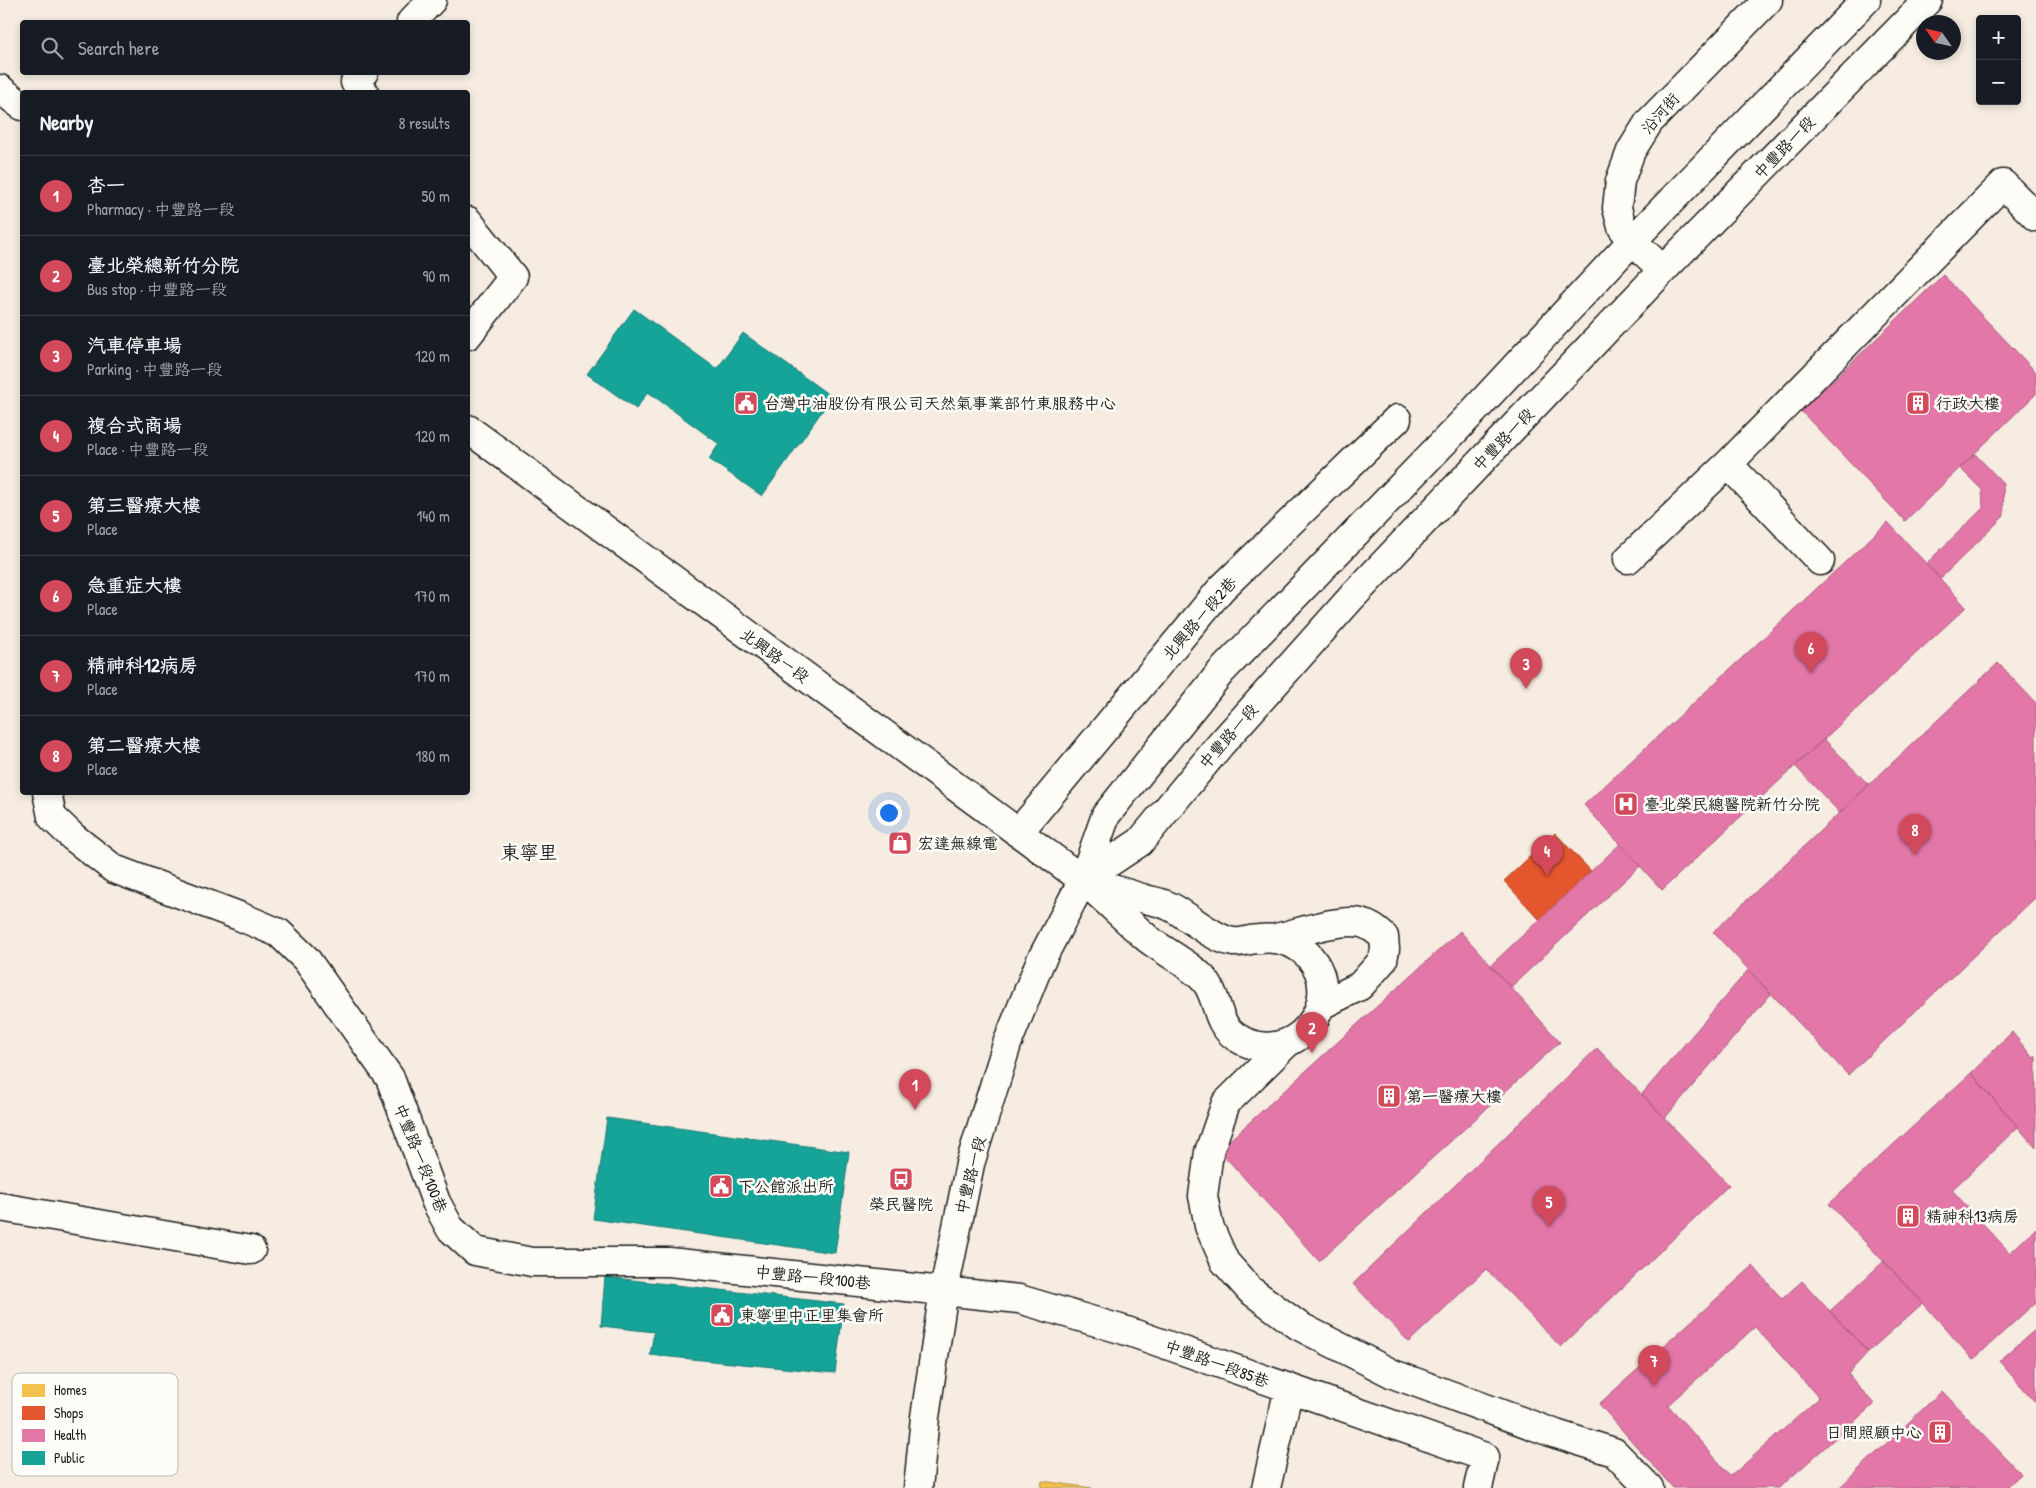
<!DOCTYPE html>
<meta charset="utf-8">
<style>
:root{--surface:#171b24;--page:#20242c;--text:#f1f3f6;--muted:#9ea1a6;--line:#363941;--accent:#d1495b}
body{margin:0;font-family:"Patrick Hand","LXGW WenKai TC",sans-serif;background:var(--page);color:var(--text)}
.controls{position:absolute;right:15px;top:15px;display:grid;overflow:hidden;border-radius:5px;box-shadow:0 2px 8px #0003}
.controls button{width:45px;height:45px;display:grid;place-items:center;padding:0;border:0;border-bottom:1px solid var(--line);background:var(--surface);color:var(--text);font:25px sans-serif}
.compass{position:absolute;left:1916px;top:15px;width:45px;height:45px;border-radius:50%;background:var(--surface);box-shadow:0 2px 8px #0003;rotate:304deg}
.you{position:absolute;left:888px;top:812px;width:18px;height:18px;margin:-12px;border:4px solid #fff;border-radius:50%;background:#1a73e8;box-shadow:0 0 0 8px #1a73e833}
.badge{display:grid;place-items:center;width:32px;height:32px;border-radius:50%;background:var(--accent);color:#fff;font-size:16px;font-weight:700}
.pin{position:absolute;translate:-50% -41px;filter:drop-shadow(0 1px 2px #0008)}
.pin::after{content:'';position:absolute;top:26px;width:18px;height:15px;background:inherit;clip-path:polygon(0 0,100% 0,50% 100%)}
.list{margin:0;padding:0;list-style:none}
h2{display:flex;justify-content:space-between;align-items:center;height:65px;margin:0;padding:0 20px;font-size:21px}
h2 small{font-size:16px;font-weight:400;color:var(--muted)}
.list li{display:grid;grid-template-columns:32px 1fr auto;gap:15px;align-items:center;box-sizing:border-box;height:80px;padding:0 20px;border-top:1px solid var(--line)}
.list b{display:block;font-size:19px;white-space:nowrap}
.list p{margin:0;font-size:16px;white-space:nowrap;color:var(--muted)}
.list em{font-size:16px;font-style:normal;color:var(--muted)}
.icon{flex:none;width:28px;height:28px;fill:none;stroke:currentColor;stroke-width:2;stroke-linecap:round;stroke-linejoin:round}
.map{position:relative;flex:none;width:2036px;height:1488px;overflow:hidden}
.search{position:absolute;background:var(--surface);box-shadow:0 2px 8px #0003;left:20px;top:20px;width:450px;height:55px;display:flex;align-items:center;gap:12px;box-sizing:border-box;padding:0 18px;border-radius:5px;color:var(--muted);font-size:19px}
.panel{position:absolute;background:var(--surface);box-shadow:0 2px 8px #0003;left:20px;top:90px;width:450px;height:705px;border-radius:5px}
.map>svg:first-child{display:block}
</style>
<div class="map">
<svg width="2036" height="1488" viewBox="0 0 2036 1488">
<rect width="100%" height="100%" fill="#f6ece1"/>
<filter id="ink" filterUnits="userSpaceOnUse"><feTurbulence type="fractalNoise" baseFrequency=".02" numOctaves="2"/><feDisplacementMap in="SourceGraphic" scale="10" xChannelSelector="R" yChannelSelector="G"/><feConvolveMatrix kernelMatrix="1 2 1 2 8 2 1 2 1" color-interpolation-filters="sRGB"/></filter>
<g filter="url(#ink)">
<path fill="#f2c14e" stroke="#b2903f" d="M1042,1481L1092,1488H1041Z"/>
<path fill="#e4572e" stroke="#a84529" d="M1555,833L1591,871L1540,920L1504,881Z"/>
<path fill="#e377a8" stroke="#a75c7e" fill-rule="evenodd" d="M1943,275L2036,372V394L1905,521L1801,411Z
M1975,454L2003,483L2004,516L1940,579L1926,564L1983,508L1982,490L1960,468Z
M1888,522L1966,607L1662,890L1584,805Z
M1998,663L2036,703V897L1848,1075L1713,932Z
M1824,739L1869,785L1840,813L1795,766Z
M1620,844L1640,866L1511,987L1490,966Z
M1460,931L1560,1042L1319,1261L1219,1150Z
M1748,970L1771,994L1665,1118L1642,1094Z
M2012,1032L2033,1058L2036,1056V1148L1971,1073Z
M1597,1048L1729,1185L1561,1347L1486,1269L1409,1342L1353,1284Z
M1971,1073L2018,1127L1952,1190L2010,1253L2036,1228V1302L1973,1360L1923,1303L1829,1204Z
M1884,1261L1923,1303L1868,1352L1830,1311Z
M1753,1266L1782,1299L1802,1281L1868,1352L1848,1374L1874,1404L1779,1488H1673L1599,1404ZM1755,1327L1819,1398L1731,1476L1668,1405Z
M2036,1329V1403L1999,1361Z
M1942,1391L2021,1474L2006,1488H1839Z"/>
<path fill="#17a398" stroke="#187a73" d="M634,309L717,369L743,333L832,397L762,496L709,459L719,444L648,392L636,409L587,374Z
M607,1118L849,1152L835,1253L593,1219Z
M605,1277L844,1304L835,1373L650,1355L654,1332L601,1326Z"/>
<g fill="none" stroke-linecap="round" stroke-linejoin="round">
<g stroke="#1c1c1c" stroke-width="31">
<path id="minor" d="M411,22L432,0
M0,89L22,106
M364,92L355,82L364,72
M468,221L513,277L468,335
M1663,270L1632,241L1622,227L1617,208L1620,181L1631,151L1649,122L1768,0
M468,429L1083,880C1105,899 1126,920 1148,939C1165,952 1193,966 1206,982C1219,999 1215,1023 1236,1037C1292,1073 1350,1000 1308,955C1295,942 1277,937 1259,939C1250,939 1242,943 1233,942C1213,939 1189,916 1171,907C1162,902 1151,901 1142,898C1122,892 1103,886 1083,880
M1728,464L1820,561
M1628,559L1728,464L2003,184L2036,217
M47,792L52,817L73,837L114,869L239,916L279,933L306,959L390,1078L436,1202L450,1228L475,1251L532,1262H669L1019,1299L1127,1331L1485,1457L1478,1488
M1018,833L1221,589L1397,419
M1276,938C1298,933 1340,918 1361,923C1370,925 1377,931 1384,937L1385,949L1383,960L1360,986L1321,1005
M1286,1044L1226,1103L1209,1152L1203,1196L1209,1226L1225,1262L1250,1290L1299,1326L1393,1374L1556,1434L1614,1452L1649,1488
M0,1207L251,1250
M1266,1488L1289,1388"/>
</g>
<g stroke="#1c1c1c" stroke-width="31">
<path id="major" d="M1083,880L1140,842L1220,745L1352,597L1663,270L1928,0
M918,1488L925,1417L944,1290L970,1164L1007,1044L1040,962L1083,880L1106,815L1221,672L1473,412L1632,241L1866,0"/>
</g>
<use href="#minor" stroke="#fdfcf7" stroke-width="28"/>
<use href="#major" stroke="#fdfcf7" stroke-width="28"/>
</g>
</g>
<defs>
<g id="civic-square" transform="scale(1.25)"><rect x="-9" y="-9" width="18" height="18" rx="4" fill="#d1495b" stroke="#fdfcf7"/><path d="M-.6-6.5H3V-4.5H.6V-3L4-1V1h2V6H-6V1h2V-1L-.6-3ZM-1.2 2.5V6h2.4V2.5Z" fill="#fff"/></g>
<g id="building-square" transform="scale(1.25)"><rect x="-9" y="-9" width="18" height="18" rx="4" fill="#d1495b" stroke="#fdfcf7"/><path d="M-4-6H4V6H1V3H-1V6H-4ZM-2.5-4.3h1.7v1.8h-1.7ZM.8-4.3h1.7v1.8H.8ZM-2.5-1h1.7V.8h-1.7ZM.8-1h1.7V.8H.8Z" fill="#fff"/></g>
<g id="hospital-square" transform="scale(1.25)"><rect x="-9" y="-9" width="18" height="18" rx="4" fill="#d1495b" stroke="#fdfcf7"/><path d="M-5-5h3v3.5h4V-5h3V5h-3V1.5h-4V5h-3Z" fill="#fff"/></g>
<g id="shop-square" transform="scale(1.25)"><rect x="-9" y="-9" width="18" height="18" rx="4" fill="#d1495b" stroke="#fdfcf7"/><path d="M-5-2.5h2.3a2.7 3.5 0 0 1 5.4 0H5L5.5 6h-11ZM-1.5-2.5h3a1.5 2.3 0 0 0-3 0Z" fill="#fff"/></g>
<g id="bus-square" transform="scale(1.25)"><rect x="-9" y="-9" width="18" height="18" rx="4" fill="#d1495b" stroke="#fdfcf7"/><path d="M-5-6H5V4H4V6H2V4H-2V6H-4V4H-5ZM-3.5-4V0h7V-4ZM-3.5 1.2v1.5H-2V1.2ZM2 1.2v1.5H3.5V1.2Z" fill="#fff"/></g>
</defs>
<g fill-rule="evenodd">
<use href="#civic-square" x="746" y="403"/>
<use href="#building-square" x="1918" y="403"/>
<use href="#hospital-square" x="1626" y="804"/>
<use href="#shop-square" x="900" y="843"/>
<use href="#building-square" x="1389" y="1096"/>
<use href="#bus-square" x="901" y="1179"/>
<use href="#civic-square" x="721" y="1186"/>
<use href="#building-square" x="1908" y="1216"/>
<use href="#civic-square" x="722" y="1315"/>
<use href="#building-square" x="1940" y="1432"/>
</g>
<g text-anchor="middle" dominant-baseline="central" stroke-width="5" stroke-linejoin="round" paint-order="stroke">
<g font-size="16" fill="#1c1c1c" stroke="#fdfcf7">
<text transform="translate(1660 113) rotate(-49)">沿河街</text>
<text transform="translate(1784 147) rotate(-46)">中豐路一段</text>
<text transform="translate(1503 439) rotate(-46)">中豐路一段</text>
<text transform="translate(1199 618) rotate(-49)">北興路ㄧ段2巷</text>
<text transform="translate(775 655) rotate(36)">北興路ㄧ段</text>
<text transform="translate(1228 736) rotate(-49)">中豐路一段</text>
<text transform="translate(421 1158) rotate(68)">中豐路一段100巷</text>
<text transform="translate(970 1175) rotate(-76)">中豐路一段</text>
<text transform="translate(813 1277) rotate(6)">中豐路一段100巷</text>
<text transform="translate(1217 1363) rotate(20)">中豐路一段85巷</text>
</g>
<g font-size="16" fill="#1c1c1c" stroke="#fdfcf7" text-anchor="start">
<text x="764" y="403">台灣中油股份有限公司天然氣事業部竹東服務中心</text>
<text x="1936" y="403">行政大樓</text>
<text x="1644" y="804">臺北榮民總醫院新竹分院</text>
<text x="918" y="843">宏達無線電</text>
<text x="1406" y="1096">第一醫療大樓</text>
<text x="738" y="1186">下公館派出所</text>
<text x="901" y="1204" text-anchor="middle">榮民醫院</text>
<text x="1926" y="1216">精神科13病房</text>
<text x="740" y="1315">東寧里中正里集會所</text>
<text x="1922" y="1432" text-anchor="end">日間照顧中心</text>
</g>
<g font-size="19" fill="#1c1c1c" stroke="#fdfcf7">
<text x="529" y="852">東寧里</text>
</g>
</g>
<rect x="12" y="1373" width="166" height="103" rx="8" fill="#fdfcf7" stroke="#bab9b5" stroke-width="1"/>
<rect x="22" y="1384" width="23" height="13" fill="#f2c14e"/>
<rect x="22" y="1406" width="23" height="14" fill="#e4572e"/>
<rect x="22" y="1429" width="23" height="13" fill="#e377a8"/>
<rect x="22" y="1451" width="23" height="14" fill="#17a398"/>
<g font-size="14" fill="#1c1c1c">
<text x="54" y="1395">Homes</text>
<text x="54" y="1418">Shops</text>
<text x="54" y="1440">Health</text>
<text x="54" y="1463">Public</text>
</g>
</svg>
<div class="controls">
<button>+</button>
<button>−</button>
</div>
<svg class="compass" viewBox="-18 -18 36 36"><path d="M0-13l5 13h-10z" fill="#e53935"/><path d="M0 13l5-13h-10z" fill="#9ea1a6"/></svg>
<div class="you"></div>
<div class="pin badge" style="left:915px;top:1110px">1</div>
<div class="pin badge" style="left:1312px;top:1053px">2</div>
<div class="pin badge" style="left:1526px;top:689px">3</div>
<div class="pin badge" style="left:1547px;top:876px">4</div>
<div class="pin badge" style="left:1549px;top:1227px">5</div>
<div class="pin badge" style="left:1811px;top:673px">6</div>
<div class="pin badge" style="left:1654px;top:1386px">7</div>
<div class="pin badge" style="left:1915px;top:855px">8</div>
<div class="search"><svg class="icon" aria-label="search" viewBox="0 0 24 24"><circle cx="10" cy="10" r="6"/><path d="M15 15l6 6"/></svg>Search here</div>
<section class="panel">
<h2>Nearby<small>8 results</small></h2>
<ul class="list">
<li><span class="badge">1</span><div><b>杏一</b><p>Pharmacy · 中豐路一段</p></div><em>50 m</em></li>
<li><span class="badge">2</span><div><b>臺北榮總新竹分院</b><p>Bus stop · 中豐路一段</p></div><em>90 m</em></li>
<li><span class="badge">3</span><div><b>汽車停車場</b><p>Parking · 中豐路一段</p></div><em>120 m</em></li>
<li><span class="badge">4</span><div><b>複合式商場</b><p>Place · 中豐路一段</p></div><em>120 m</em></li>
<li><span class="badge">5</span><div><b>第三醫療大樓</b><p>Place</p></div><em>140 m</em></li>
<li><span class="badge">6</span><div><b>急重症大樓</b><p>Place</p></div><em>170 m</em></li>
<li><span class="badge">7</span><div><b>精神科12病房</b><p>Place</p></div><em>170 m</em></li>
<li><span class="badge">8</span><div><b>第二醫療大樓</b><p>Place</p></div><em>180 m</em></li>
</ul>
</section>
</div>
